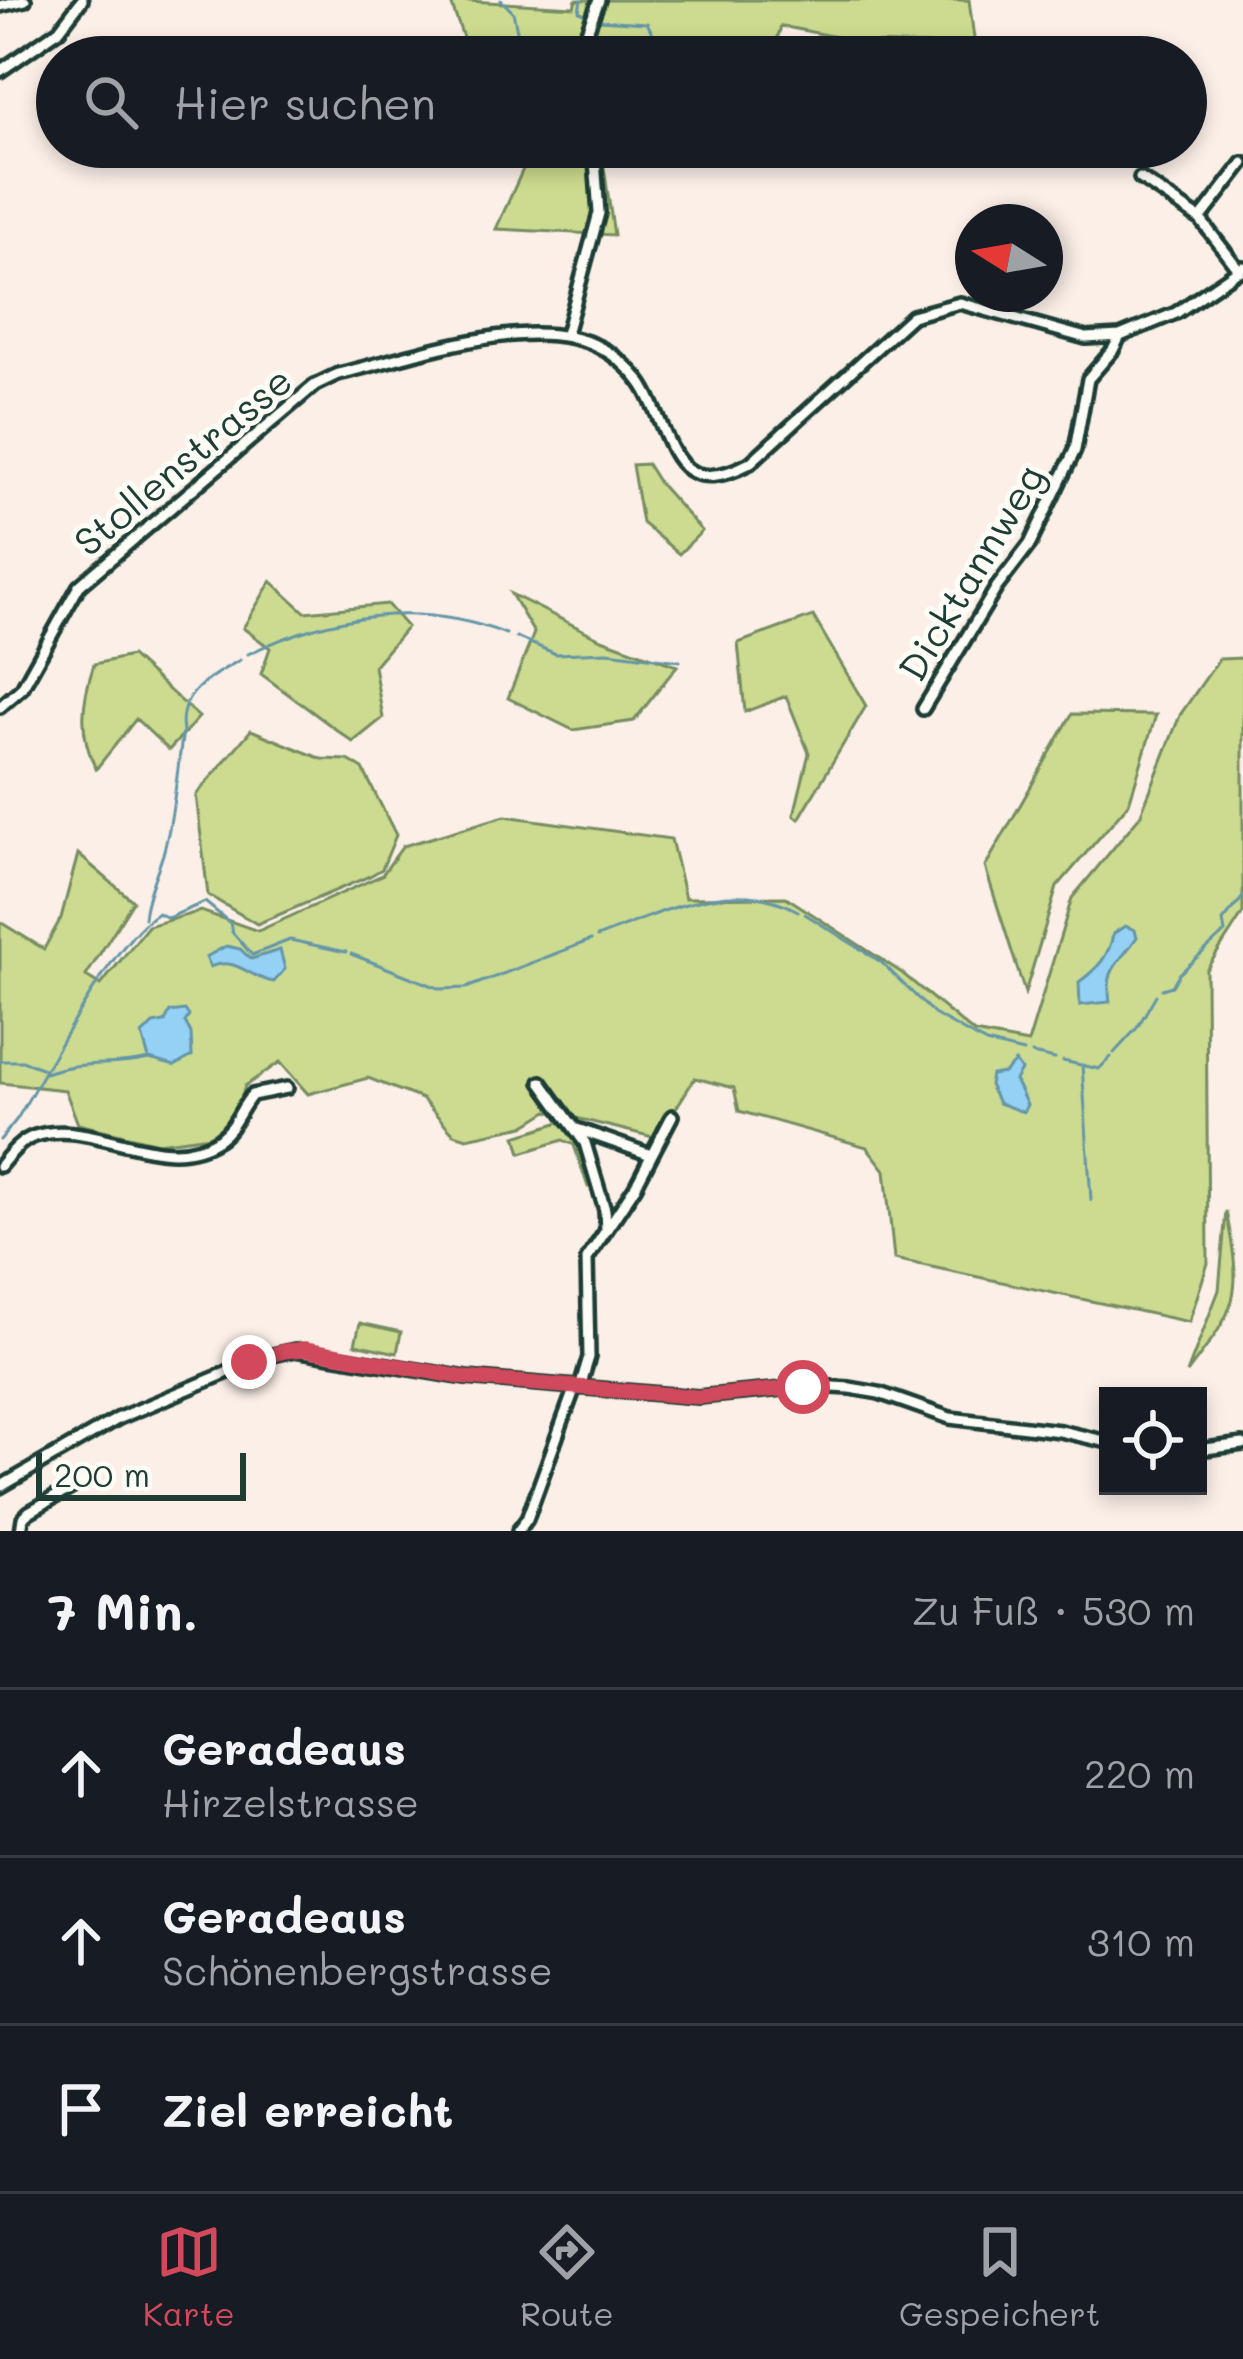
<!DOCTYPE html>
<html lang="de">
<meta charset="utf-8">
<style>
:root{--surface:#171b24;--page:#20242c;--text:#f1f3f6;--muted:#9ea1a6;--line:#363941;--accent:#d1495b}
body{margin:0;font-family:Mali,sans-serif;background:var(--page);color:var(--text)}
.controls{position:absolute;right:36px;bottom:36px;display:grid;overflow:hidden;border-radius:0px;box-shadow:0 6px 18px #0003}
.controls button{width:108px;height:108px;display:grid;place-items:center;padding:0;border:0;border-bottom:3px solid var(--line);background:var(--surface);color:var(--text);font:60px sans-serif}
.compass{position:absolute;left:955px;top:204px;width:108px;height:108px;border-radius:50%;background:var(--surface);box-shadow:0 6px 18px #0003;rotate:281deg}
.scale{position:absolute;left:36px;bottom:30px;width:210px;box-sizing:border-box;padding-left:12px;border:6px solid #1f3d34;border-top:0;font-size:33px;line-height:42px;white-space:nowrap;color:#1f3d34;-webkit-text-stroke:9px #fdfcf7;paint-order:stroke}
.stop{position:absolute;width:36px;height:36px;margin:-27px;border:9px solid #d1495b;border-radius:50%;background:#fff}
.stop.end{background:#d1495b;border-color:#fff;box-shadow:0 3px 12px #0008}
.list{margin:0;padding:0;list-style:none}
h2{display:flex;justify-content:space-between;align-items:center;height:156px;margin:0;padding:0 48px;font-size:51px}
h2 small{font-size:39px;font-weight:400;color:var(--muted)}
.list li{display:grid;grid-template-columns:78px 1fr auto;gap:36px;align-items:center;box-sizing:border-box;height:168px;padding:0 48px;border-top:3px solid var(--line)}
.list b{display:block;font-size:45px;white-space:nowrap}
.list p{margin:0;font-size:39px;white-space:nowrap;color:var(--muted)}
.list em{font-size:39px;font-style:normal;color:var(--muted)}
.icon{flex:none;width:66px;height:66px;fill:none;stroke:currentColor;stroke-width:2;stroke-linecap:round;stroke-linejoin:round}
.map{position:relative;flex:none;width:1243px;height:1531px;overflow:hidden}
.search{position:absolute;background:var(--surface);box-shadow:0 6px 18px #0003;left:36px;right:36px;top:36px;height:132px;display:flex;align-items:center;gap:30px;box-sizing:border-box;padding:0 42px;border-radius:66px;color:var(--muted);font-size:45px}
.sheet{height:660px;background:var(--surface)}
nav{display:flex;justify-content:space-around;align-items:center;box-sizing:border-box;height:168px;border-top:3px solid var(--line);background:var(--surface);font-size:33px;color:var(--muted)}
nav a{display:grid;justify-items:center;gap:6px}
nav .on{color:var(--accent)}
.map>svg:first-child{display:block}
</style>
<div class="map">
<svg width="1243" height="1531" viewBox="0 0 1243 1531">
<rect width="100%" height="100%" fill="#fbefe7"/>
<filter id="ink" filterUnits="userSpaceOnUse"><feTurbulence type="fractalNoise" baseFrequency=".00833" numOctaves="2"/><feDisplacementMap in="SourceGraphic" scale="24" xChannelSelector="R" yChannelSelector="G"/><feConvolveMatrix kernelMatrix="1 2 1 2 8 2 1 2 1" color-interpolation-filters="sRGB"/></filter>
<g filter="url(#ink)">
<path fill="#ccdb8f" stroke="#768c62" stroke-width="3" d="M450,0L574,7L576,0H969L975,46L867,43L781,26L772,57H470Z
M533,147H601L614,235L496,229Z
M647,464L659,483L702,531L679,554L642,523L632,465Z
M271,581L305,612L387,604L407,627L374,666L383,718L353,742L261,674L270,648L243,628Z
M511,594L599,638L677,666L634,721L573,730L508,698L534,633Z
M813,616L866,706L799,819L794,815L809,753L786,696L745,712L738,643Z
M131,656L199,717L169,750L136,719L96,769C78,733 82,701 94,664Z
M1243,658V913L1206,970L1208,1263L1189,1322L894,1259L885,1170L867,1147L739,1111L734,1088L695,1078L657,1138L548,1111L524,1126L467,1138L454,1134L422,1099L368,1078L308,1094L280,1062L245,1086L236,1118L210,1136L158,1143L78,1124L65,1090L0,1083V922L44,949L61,918L78,854L133,901L86,976L101,985L148,926L201,911L258,931L382,875L403,846L505,816L671,839L685,898L786,897L902,973L974,1033L1028,1043L1072,898L1140,816L1180,715L1219,659Z
M1072,714L1156,715L1129,803L1057,887L1025,993L985,867Z
M251,730L322,759L348,760L363,769L396,835L382,869L370,876L257,924L208,895L196,795Z
M560,1122L582,1144L595,1185L588,1187L574,1145L563,1140L521,1153L516,1136Z
M1226,1211C1243,1298 1239,1305 1187,1373L1219,1290Z
M360,1323L401,1332L397,1353L355,1344Z"/>
<path fill="#94d1f5" stroke="#6596a8" stroke-width="3" d="M1125,926L1135,930L1137,937C1118,965 1105,967 1110,1002L1080,1005L1079,982C1097,969 1109,957 1113,934Z
M226,946L240,949L251,959L280,950L285,969L274,982C250,979 236,955 210,967L206,957Z
M185,1010L189,1016L185,1022L191,1033L192,1056L175,1066L149,1059L142,1035L153,1024L165,1022L170,1012Z
M1015,1062L1021,1070L1015,1080L1027,1105L1023,1112L998,1103L989,1085L991,1075L1004,1073Z"/>
<g fill="none" stroke-linecap="round" stroke-linejoin="round">
<path stroke="#6596a8" stroke-width="3" d="M501,0L513,12L519,40L548,57
M581,0L579,11L585,14
M598,20L647,23L665,57
M741,147L751,157
M516,637L556,654L608,652L680,661
M248,654C330,614 419,600 506,634
M805,914L881,962L934,1014L969,1034
M144,918C146,896 156,876 163,854C174,815 177,771 183,731C176,694 213,675 240,660
M597,937C661,913 732,874 798,911
M351,954L441,989L466,988L591,940
M1162,989L1172,986L1179,974L1225,932L1223,921L1243,897
M971,1035L986,1043L1023,1052
M1114,1053L1137,1028L1156,995
M1032,1054L1055,1059
M0,1061H22L44,1069
M1063,1061L1099,1069L1111,1057
M1082,1065L1091,1200
M45,1073C85,1059 111,1068 149,1059
M0,1140L17,1119C48,1067 112,942 158,913L168,918L205,902L230,923L232,932L252,955L290,940L346,952"/>
<g stroke="#1f3d34" stroke-width="18">
<path id="minor" d="M0,6L25,0
M577,57L599,0
M0,71L59,30L82,0
M1140,178L1200,219L1240,271
M1200,219L1243,163
M566,334L599,213L594,147
M0,707L22,688L79,586L315,385L338,374C411,357 530,312 599,347C616,355 637,374 646,391C673,441 674,503 750,463L912,316L960,303L1086,338L1120,336L1176,313L1243,267
M923,709L997,587L1030,544L1075,450L1088,379L1113,350L1120,336
M541,1082L585,1143L605,1210L606,1230
M577,1129L651,1155
M0,1166C10,1154 20,1141 35,1136C94,1117 161,1177 219,1139C235,1128 240,1109 252,1095L287,1088
M580,1387L589,1357L587,1259L635,1187L672,1116
M1198,1450L1243,1444
M0,1487L119,1418L264,1357L295,1350L466,1378L698,1397L816,1386L850,1388L879,1393L950,1418L1060,1431L1108,1442
M21,1531L23,1518L29,1512L85,1480
M518,1531L527,1519L575,1387"/>
</g>
<use href="#minor" stroke="#fdfcf7" stroke-width="9"/>
</g>
</g>
<g fill="none" stroke-linecap="round" stroke-linejoin="round" filter="url(#ink)">
<path stroke="#d1495b" stroke-width="15" d="M249,1362L284,1351L305,1349L466,1378L698,1397L803,1387"/>
</g>
<g text-anchor="middle" dominant-baseline="central" stroke-width="10" stroke-linejoin="round" paint-order="stroke">
<g font-size="39" fill="#1f3d34" stroke="#fdfcf7">
<text transform="translate(182 460) rotate(-40)">Stollenstrasse</text>
<text transform="translate(970 572) rotate(-59)">Dicktannweg</text>
</g>
</g>
</svg>
<div class="controls">
<button><svg class="icon" aria-label="locate" viewBox="0 0 24 24"><circle cx="12" cy="12" r="6"/><path d="M12 2v4M12 18v4M2 12h4M18 12h4"/></svg></button>
</div>
<svg class="compass" viewBox="-18 -18 36 36"><path d="M0-13l5 13h-10z" fill="#e53935"/><path d="M0 13l5-13h-10z" fill="#9ea1a6"/></svg>
<div class="scale">200 m</div>
<div class="stop" style="left:803px;top:1387px"></div>
<div class="stop end" style="left:249px;top:1362px"></div>
<div class="search"><svg class="icon" aria-label="search" viewBox="0 0 24 24"><circle cx="10" cy="10" r="6"/><path d="M15 15l6 6"/></svg>Hier suchen</div>
</div>
<section class="sheet">
<h2>7 Min.<small>Zu Fuß · 530 m</small></h2>
<ul class="list">
<li><svg class="icon" aria-label="ahead" viewBox="0 0 24 24"><path d="M12 20V5M6 11l6-6 6 6"/></svg><div><b>Geradeaus</b><p>Hirzelstrasse</p></div><em>220 m</em></li>
<li><svg class="icon" aria-label="ahead" viewBox="0 0 24 24"><path d="M12 20V5M6 11l6-6 6 6"/></svg><div><b>Geradeaus</b><p>Schönenbergstrasse</p></div><em>310 m</em></li>
<li><svg class="icon" aria-label="arrive" viewBox="0 0 24 24"><path d="M6 21V4h12l-3 4 3 4H6"/></svg><div><b>Ziel erreicht</b></div></li>
</ul>
</section>
<nav>
<a class="on"><svg class="icon" aria-label="map" viewBox="0 0 24 24"><path d="M3 6l6-2 6 2 6-2v14l-6 2-6-2-6 2zM9 4v14M15 6v14"/></svg>Karte</a>
<a><svg class="icon" aria-label="directions" viewBox="0 0 24 24"><path d="M12 3l9 9-9 9-9-9zM9 14v-3h6M13 9l2 2-2 2"/></svg>Route</a>
<a><svg class="icon" aria-label="saved" viewBox="0 0 24 24"><path d="M7 4h10v16l-5-4-5 4z"/></svg>Gespeichert</a>
</nav>
